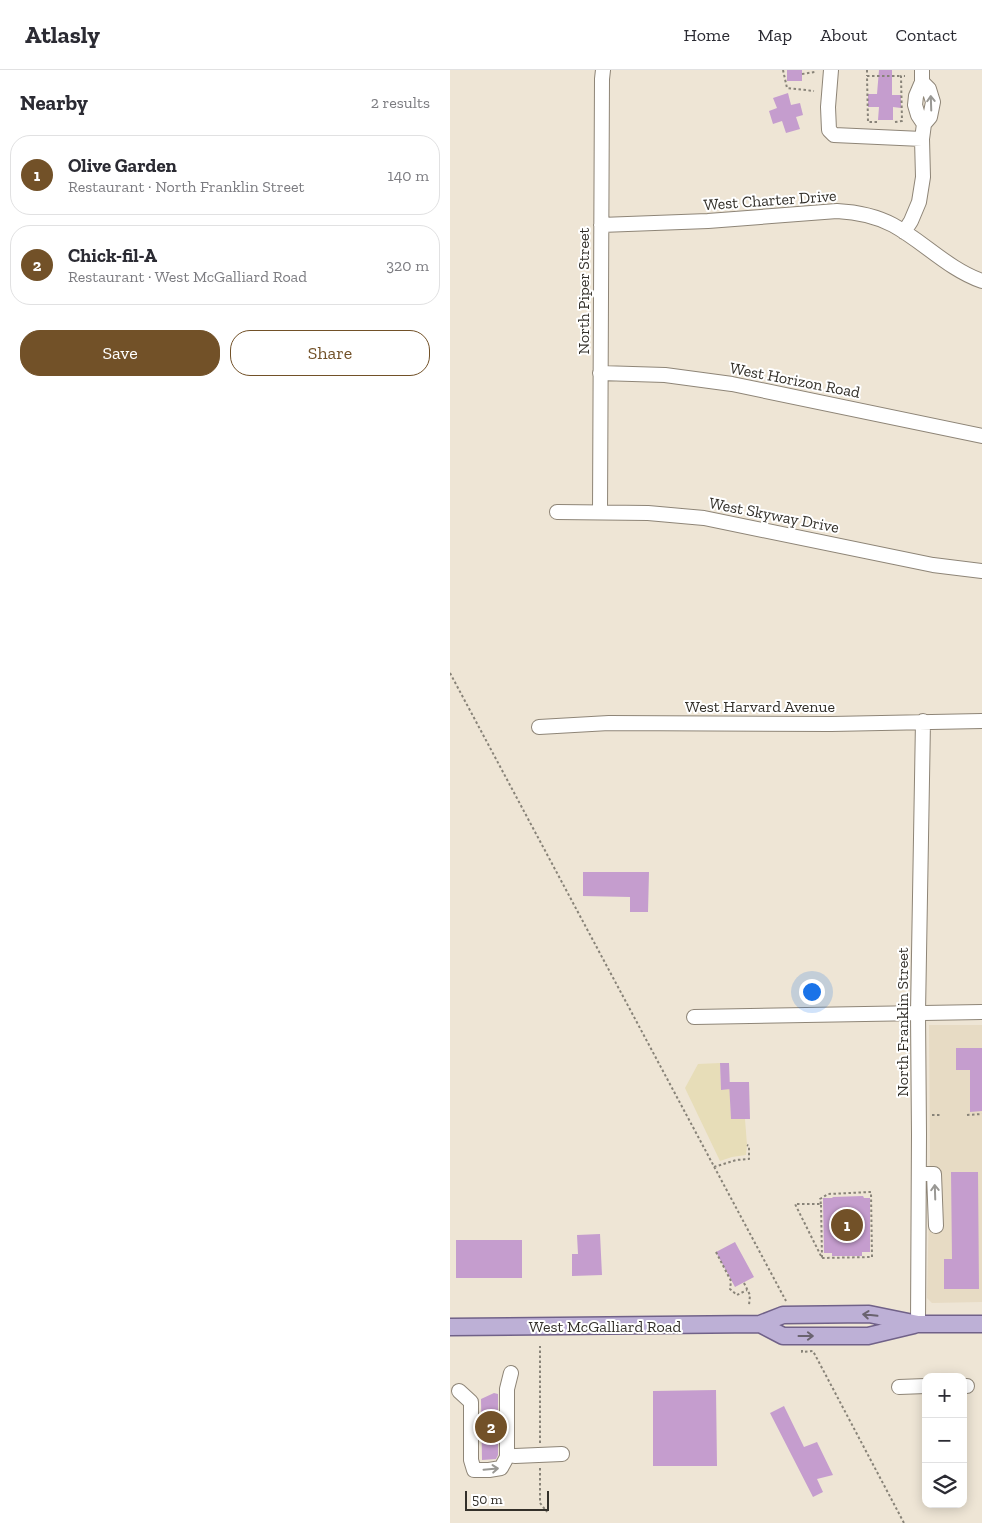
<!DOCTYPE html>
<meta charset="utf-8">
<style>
:root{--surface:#fff;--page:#f2f2f3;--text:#2b2b33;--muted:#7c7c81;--line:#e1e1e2;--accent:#725128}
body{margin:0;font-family:"Zilla Slab",serif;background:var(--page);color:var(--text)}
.controls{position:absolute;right:15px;bottom:15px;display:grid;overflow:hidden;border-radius:10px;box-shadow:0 2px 12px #0003}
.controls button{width:45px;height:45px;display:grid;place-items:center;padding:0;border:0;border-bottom:1px solid var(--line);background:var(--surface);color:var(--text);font:25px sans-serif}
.scale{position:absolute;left:15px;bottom:12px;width:84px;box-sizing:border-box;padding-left:5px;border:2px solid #33302a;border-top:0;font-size:14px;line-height:18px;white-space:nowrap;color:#33302a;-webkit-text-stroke:4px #fff;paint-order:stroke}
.you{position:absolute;left:361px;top:921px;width:18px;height:18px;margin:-12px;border:4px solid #fff;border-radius:50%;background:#1a73e8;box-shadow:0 0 0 8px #1a73e833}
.badge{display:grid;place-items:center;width:32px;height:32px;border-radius:50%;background:var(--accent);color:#fff;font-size:16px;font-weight:700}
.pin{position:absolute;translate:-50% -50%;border:2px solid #fff;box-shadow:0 1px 5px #0006}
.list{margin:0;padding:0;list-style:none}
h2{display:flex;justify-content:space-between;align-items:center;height:65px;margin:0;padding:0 20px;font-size:21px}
h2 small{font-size:16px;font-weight:400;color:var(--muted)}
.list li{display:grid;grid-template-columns:32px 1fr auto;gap:15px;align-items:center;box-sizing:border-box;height:80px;margin:0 10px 10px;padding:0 10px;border:1px solid var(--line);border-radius:20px}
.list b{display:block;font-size:19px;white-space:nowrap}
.list p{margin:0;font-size:16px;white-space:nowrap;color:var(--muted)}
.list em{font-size:16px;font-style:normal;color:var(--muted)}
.actions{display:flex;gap:10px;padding:15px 20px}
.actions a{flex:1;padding:11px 0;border:1px solid var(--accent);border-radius:20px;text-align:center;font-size:18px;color:var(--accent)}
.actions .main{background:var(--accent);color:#fff}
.icon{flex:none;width:28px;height:28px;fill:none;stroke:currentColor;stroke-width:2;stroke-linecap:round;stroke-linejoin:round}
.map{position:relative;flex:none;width:532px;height:1453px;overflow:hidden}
header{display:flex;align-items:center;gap:30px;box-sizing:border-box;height:70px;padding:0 25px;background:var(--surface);border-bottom:1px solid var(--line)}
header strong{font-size:24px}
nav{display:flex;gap:28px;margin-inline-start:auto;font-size:18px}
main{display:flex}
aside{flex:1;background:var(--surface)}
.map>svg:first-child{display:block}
</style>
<header>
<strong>Atlasly</strong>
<nav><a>Home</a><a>Map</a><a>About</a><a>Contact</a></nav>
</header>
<main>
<aside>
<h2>Nearby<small>2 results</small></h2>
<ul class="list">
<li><span class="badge">1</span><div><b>Olive Garden</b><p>Restaurant · North Franklin Street</p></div><em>140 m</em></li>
<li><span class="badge">2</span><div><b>Chick-fil-A</b><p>Restaurant · West McGalliard Road</p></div><em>320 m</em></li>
</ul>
<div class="actions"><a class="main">Save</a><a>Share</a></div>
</aside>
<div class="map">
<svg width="532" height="1453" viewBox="0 0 532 1453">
<rect width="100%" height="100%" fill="#eee5d5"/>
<path fill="#e7dbc4" d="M479,955H532V1232L482,1233L477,1228L480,1087Z"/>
<path fill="#e7ddb8" d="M270,993L271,1019H280L281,1049H295L297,1075L296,1085L282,1087L270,1091L235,1018L248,994Z"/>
<path fill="#c59dce" d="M337,0H352V11H337Z
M429,0H442V25H451V38L443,37V50H428L429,37H418V24H427Z
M338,23L341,35L350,33L353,45L346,47L350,59L336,63L332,51L323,54L319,41L327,38L323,28Z
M133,802H199L198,842H180V827L133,826Z
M506,978H532V1041L520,1042V1000H506Z
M270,993H279L280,1019L271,1020Z
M279,1012H299L300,1049H281Z
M501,1102H528L529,1219H494V1189H502Z
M413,1126L414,1128H420V1182H412V1186H382V1183H374L373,1128H382L383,1127Z
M150,1164L152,1205L122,1206V1184H128L127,1165Z
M6,1170H72V1208H6Z
M285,1172L304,1207L285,1217L266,1182Z
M266,1320L267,1396H203V1321Z
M44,1323L48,1324V1385L46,1389L32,1390L31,1329Z
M334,1336L354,1377L367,1372L383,1405L367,1409L373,1422L363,1427L320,1343Z"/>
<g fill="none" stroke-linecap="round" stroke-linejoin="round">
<g stroke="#8e8577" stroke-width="16">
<path id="minor" d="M381,0L378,37L379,60L384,65L472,69
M472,0V12L466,26L465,35L468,45L474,54
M151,155L258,151L387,141C406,142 426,146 443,155C474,172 498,199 532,211
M454,162L461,151L469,132L473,107L472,69L474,54L480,47L483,32L479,19L472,12
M150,303L215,305L282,314L532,366
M107,442L198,443L254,448L483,495L532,501
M150,442L152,9L153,0
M89,657L159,653L381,654L532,651
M244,947L532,942
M469,1104H484L486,1156
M468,1254L469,1064L468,943L473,651
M513,1316H517
M449,1317L476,1316
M9,1321L21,1332V1390L24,1400H39L51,1398L57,1387V1319L61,1303
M65,1386L112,1384"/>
</g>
<g stroke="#706188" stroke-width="19">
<path id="major" d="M310,1254L333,1266H418L464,1255
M0,1257L310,1254L333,1245L419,1244L468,1254H532"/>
</g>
<path stroke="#888378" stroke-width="2" stroke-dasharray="2.5 2.5" stroke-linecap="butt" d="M333,0L337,18L364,21
M417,0V6
M352,4L365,2
M427,52H418L417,6H451
M445,52L452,51L451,6H455
M0,603L336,1231
M482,1045H491
M517,1045L532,1044
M264,1097L286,1090L299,1089V1076L297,1075
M371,1134L370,1129L378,1124L421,1122L422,1187L372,1188L345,1134H371L372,1188
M266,1182L281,1211L280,1219L287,1225L297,1220
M294,1213L300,1225L299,1235
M352,1280V1282L363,1281L454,1453
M90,1373V1276
M90,1398V1433L97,1442"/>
<use href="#minor" stroke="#fff" stroke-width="14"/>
<use href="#major" stroke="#bdb0d6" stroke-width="16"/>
</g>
<defs><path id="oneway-shaft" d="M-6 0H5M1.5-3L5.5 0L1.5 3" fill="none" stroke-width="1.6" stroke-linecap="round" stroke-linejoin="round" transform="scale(1.25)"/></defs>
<g stroke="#999894">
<use href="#oneway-shaft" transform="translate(481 33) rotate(-92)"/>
<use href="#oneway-shaft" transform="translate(485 1122) rotate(-92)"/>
<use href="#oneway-shaft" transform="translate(41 1399) rotate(-5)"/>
</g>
<g stroke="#6a636f">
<use href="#oneway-shaft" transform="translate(420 1245) rotate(-174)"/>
<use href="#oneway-shaft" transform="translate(356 1266)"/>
</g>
<g text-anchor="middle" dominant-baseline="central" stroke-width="4" stroke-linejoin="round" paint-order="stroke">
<g font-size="16" fill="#33302a" stroke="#fff">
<text transform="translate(320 130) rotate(-4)">West Charter Drive</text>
<text transform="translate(133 221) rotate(-90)">North Piper Street</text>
<text transform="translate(345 310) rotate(11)">West Horizon Road</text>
<text transform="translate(324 445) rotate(11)">West Skyway Drive</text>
<text x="310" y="636">West Harvard Avenue</text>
<text transform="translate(452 952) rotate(-90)">North Franklin Street</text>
<text x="155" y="1256">West McGalliard Road</text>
</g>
</g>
</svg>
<div class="controls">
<button>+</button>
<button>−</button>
<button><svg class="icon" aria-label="layers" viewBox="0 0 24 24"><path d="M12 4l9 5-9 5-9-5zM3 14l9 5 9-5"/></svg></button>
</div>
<div class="scale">50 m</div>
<div class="you"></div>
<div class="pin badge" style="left:397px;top:1155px">1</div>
<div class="pin badge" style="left:41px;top:1357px">2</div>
</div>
</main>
